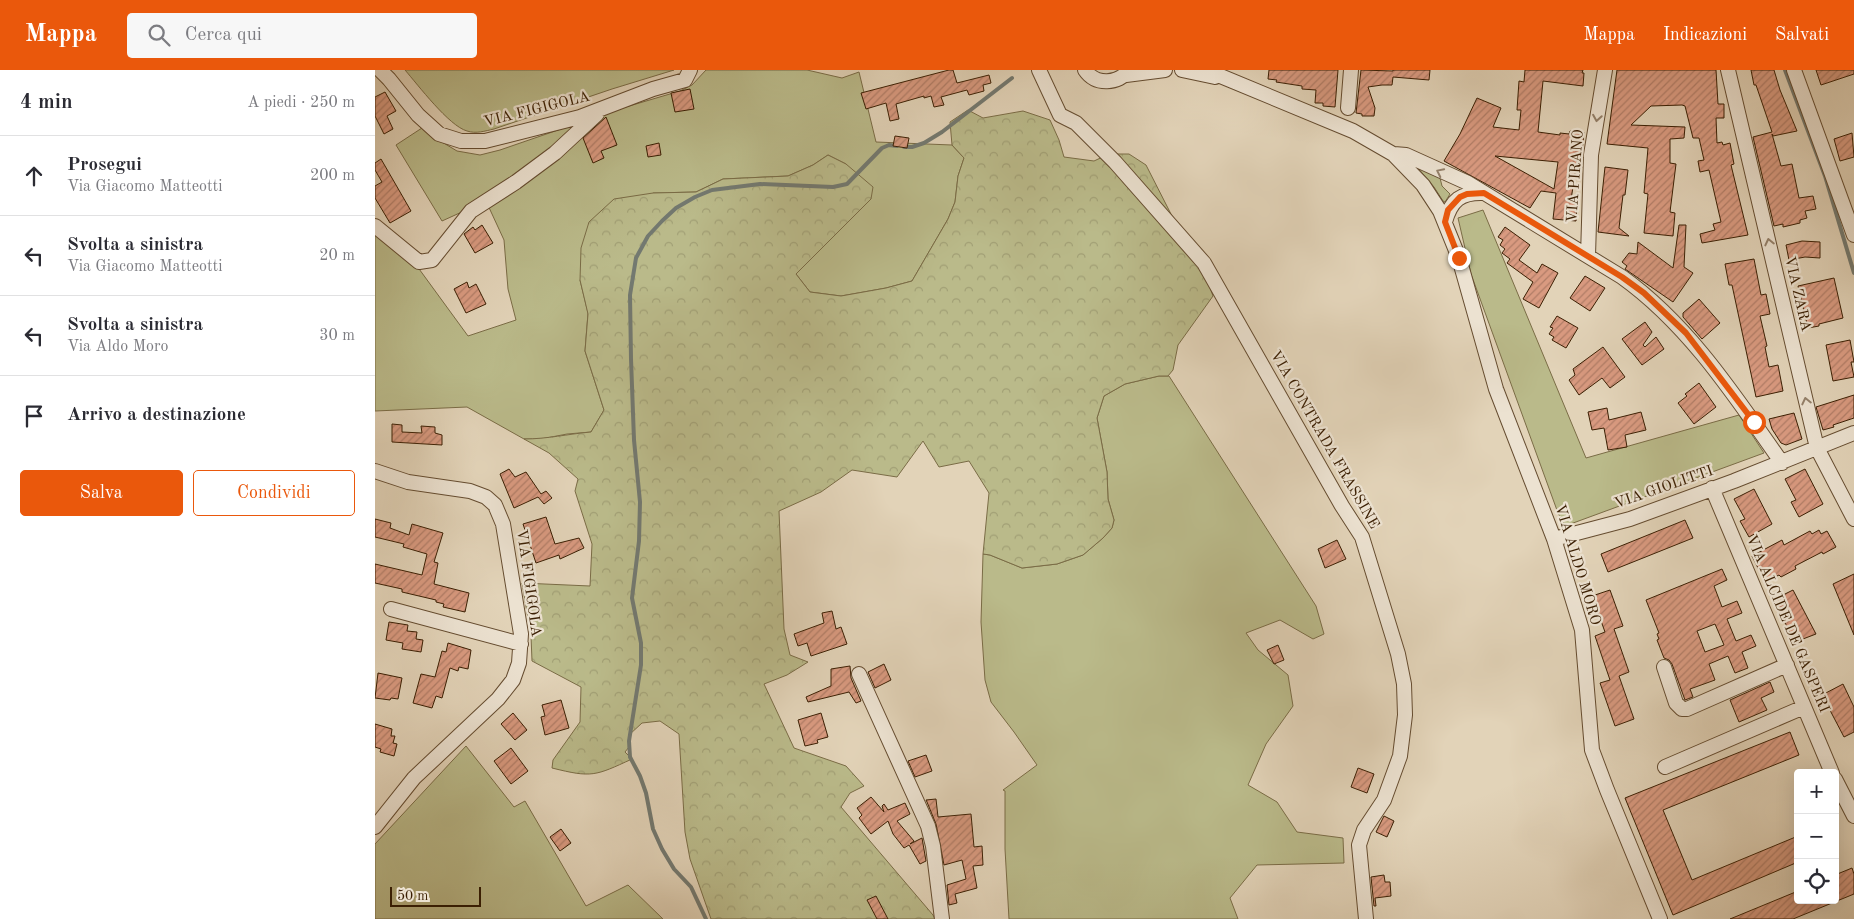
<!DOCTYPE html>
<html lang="it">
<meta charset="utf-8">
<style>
:root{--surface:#fff;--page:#f7f7f7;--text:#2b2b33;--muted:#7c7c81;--line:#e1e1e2;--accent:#ea580c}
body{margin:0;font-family:"Old Standard TT",serif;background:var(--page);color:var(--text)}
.controls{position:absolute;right:15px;bottom:15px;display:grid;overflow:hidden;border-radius:5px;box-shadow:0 5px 20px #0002}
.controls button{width:45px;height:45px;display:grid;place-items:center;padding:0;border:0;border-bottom:1px solid var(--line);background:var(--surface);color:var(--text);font:25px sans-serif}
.scale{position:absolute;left:15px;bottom:12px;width:91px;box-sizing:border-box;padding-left:5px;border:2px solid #3b1f03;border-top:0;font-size:14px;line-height:18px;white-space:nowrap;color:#3b1f03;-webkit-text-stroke:4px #ece2d1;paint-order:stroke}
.stop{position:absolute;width:15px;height:15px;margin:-11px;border:4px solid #ea580c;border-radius:50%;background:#fff}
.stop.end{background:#ea580c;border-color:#fff;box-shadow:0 1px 5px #0008}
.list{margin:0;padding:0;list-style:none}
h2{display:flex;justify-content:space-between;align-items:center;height:65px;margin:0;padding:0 20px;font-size:21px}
h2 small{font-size:16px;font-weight:400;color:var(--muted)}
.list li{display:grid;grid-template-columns:32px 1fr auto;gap:15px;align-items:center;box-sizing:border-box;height:80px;padding:0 20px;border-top:1px solid var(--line)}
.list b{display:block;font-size:19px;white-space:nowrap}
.list p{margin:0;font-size:16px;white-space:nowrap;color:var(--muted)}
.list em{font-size:16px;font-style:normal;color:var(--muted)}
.actions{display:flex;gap:10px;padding:15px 20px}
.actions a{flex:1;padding:11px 0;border:1px solid var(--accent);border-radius:5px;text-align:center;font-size:18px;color:var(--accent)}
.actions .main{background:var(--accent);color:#fff}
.icon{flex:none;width:28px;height:28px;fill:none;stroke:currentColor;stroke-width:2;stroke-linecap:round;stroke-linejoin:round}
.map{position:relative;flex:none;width:1479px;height:849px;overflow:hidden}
header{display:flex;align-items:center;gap:30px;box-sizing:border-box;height:70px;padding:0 25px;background:var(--accent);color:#fff}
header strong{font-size:24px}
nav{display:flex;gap:28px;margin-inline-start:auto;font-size:18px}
.search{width:350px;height:45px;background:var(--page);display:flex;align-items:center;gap:12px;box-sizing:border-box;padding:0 18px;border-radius:5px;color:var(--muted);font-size:19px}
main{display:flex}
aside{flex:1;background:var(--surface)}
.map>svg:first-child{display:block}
</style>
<header>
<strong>Mappa</strong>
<div class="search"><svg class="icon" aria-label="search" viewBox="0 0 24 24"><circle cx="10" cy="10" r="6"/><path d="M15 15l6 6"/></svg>Cerca qui</div>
<nav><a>Mappa</a><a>Indicazioni</a><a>Salvati</a></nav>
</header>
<main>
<aside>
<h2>4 min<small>A piedi · 250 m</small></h2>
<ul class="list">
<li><svg class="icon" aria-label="ahead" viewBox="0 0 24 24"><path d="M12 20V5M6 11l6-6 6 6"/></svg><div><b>Prosegui</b><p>Via Giacomo Matteotti</p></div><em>200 m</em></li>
<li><svg class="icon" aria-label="left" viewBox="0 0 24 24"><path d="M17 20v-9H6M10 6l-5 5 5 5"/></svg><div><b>Svolta a sinistra</b><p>Via Giacomo Matteotti</p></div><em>20 m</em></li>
<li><svg class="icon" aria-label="left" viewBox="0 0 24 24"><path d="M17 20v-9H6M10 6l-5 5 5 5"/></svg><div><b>Svolta a sinistra</b><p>Via Aldo Moro</p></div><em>30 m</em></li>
<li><svg class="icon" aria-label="arrive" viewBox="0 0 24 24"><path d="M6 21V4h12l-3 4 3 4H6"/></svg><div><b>Arrivo a destinazione</b></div></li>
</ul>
<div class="actions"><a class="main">Salva</a><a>Condividi</a></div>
</aside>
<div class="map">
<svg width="1479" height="849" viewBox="0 0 1479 849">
<defs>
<pattern id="forest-crowns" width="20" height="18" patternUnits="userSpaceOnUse" patternTransform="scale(1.25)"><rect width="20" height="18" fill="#baba8a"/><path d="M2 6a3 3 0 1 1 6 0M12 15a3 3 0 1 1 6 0" fill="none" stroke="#a19f75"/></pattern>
<pattern id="building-hatch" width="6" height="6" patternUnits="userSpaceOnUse" patternTransform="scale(1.25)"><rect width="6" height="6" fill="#d99a80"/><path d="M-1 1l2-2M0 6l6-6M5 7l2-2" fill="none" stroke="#b17d67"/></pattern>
</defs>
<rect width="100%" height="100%" fill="#e2d3b8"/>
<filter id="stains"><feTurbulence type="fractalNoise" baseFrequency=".004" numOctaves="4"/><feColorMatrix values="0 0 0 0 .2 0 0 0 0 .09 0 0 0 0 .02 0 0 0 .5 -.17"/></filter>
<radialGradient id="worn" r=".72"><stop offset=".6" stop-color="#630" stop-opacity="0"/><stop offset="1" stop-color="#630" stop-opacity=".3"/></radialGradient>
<path fill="#baba8a" stroke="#7a6c46" d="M30,0H299L237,19L119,59C110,61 101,64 92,61C74,56 43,15 30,0Z
M331,0H432L467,8L484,2L501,72L577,75L589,88L583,106L580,132L573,149L537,211L511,218L466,226L435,222L421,204L496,129L471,94L453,85L438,95L413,106L348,109L321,122L278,123L205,210L213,243L210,281L229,340L216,362L192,364L166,369H149L92,337L0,341V152L39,192L93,266L141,250L133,219L129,170L111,131L67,151L21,75L50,56L62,69L82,81L105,85L125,80L244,39L305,21L317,15Z
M1043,96L1065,108L1067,116L1075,124L1070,132L1068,131L1059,117L1042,97Z
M1108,140L1211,388L1364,345L1389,383L1190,456L1183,443L1096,204L1083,148Z
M784,306H794L941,536L949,564L938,569L905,550L871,563L883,580L913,605L918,636L891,674L873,715L902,732L922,762L968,768L969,793L882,795L855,828L863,849H634L630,779V721L628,720L662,695L639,662L616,632L610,610L606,552L608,484L615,485L647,498L682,494L708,485L728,468L737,458L739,450L733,429L732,402L722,348L729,326L750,314Z
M91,676L139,737L150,731L211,836L253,815L288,849H0V774Z"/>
<path fill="url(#forest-crowns)" stroke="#7a6c46" d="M593,40L608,48L648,41L675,50L684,70L689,87L719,91L734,84H754L771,95L798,148L829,201L838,226L803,275L798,300L793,306H784L750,314L729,326L722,348L732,402L733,429L739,450L737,458L728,468L708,485L682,494L647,498L615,485L608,484L614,423L594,391L564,397L548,371L522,407L477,400L446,422L404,441L409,559L415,585L433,592L412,605L389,614L419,678L471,696L489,716L475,723L466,737L558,845L560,849H336L315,789L310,762L304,664L285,651L267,653L254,665V677L250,682L257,689C220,706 217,708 177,698L178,690L205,652L206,617L157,591L156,566L147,513L215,516L217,474L200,421L203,409L174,383L149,369C172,369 193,364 216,362L229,340L210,281L213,244L205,210L206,178L214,152L239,129L278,123L321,122L348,109L413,106L438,95L453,85L471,94L498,117L496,129L421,204L435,222L466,226L511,218L537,211L573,149L580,132L583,106L589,88L577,75L575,52Z"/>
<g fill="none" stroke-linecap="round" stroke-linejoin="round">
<path stroke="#737970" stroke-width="4" d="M1410,0L1450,106L1479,203
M529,77H537L549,73L567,62L637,8
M331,849L316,817L299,799L287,779L278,759L271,723L265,706L255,687L254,671L266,595V573L257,528L264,471L265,432L259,370L256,289L255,225L261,188L273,166L287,151L301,138L320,127L337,120L385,114L458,117L472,114L507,78L514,75L522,76"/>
</g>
<path fill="url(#building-hatch)" stroke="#3b1f03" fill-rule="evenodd" d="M574,0H578L582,13L614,5L616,13L608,15L609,21L594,25L592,20L566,27L569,35L559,37L556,26L549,28V26L521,34L524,49L515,51L511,33L491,39L486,23Z
M894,0H963L960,37L948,36V33H940L941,20L927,19V16L901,12L902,10L893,9Z
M986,0L1018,1V0H1055L1054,10L1018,7L1017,15H1007L993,17L1000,38L999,46H987V44L981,43Z
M1150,0H1208L1207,3H1209L1208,16L1168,11L1163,62L1185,65V63L1194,64L1195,61L1209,62L1207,83H1203L1196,130H1202L1201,151L1178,149L1181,123L1166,121L1155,138L1069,91L1085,64L1102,28L1126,38L1118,57L1144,60L1146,40H1142L1144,11L1149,12ZM1120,86L1183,92L1179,119Z
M1242,0H1341L1343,34H1349V48H1341L1342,73L1347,72L1348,75L1355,73L1359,94L1356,95L1373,165L1327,173L1325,164L1340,160L1338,154L1346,152L1334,100L1325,102L1323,91L1329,90L1324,68H1318L1310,36L1307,35L1276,36L1256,55L1310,57L1309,68L1295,69V93L1301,94L1295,142L1300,143L1298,166L1269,163L1273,124L1269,123L1273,78L1232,74Z
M1376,0H1399L1405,20L1422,61L1398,66L1397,64L1406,96L1417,94L1424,128L1438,126L1441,139L1430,141L1432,148L1425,150V153L1408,157V154L1399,156L1378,67L1397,62L1381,15H1379Z
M1441,0H1479V4L1446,15Z
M315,19L319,39L300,42L296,23Z
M10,22L21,41L12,46L18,59L9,64L0,46V27Z
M231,47L242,75L226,81L229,88L218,93L208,68Z
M1477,63L1479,87L1465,91L1459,69Z
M520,66L534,68L532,78L518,76Z
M284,73L286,85L273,87L271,76Z
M6,89L36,141L15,153L0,128V116L7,112L0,100V93Z
M1230,97L1253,100L1250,125H1248L1244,158L1254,166L1223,162Z
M107,155L118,173L100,183L89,164L98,157L100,160Z
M1304,155H1311L1309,197L1318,203L1298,232L1250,199L1252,196L1247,192L1254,183L1262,184L1263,172L1298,198Z
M1130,157L1155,175L1144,190L1162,203L1167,194L1183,203L1164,238L1148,229L1158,212L1132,193L1135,189L1127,183L1130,179L1125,175L1128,170L1123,167Z
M1427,171L1445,172V188L1430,187L1414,190L1411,175Z
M1379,189L1386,225L1391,224L1395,244L1385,246L1392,276L1390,277L1394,297L1403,295L1408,321L1381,327L1357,215H1354L1350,194Z
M1210,206L1230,218L1215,241L1195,228Z
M1459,208L1468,248L1444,254V256L1433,258L1423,216Z
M92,212L94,218L101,214L111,234L91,243L79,219Z
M1324,229L1345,253L1327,269L1308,247V243Z
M1182,246L1203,258L1191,278L1177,270L1179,267L1174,264L1178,258L1175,257Z
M1270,252L1277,262L1268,275L1270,277L1281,267L1289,279L1267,295L1247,269Z
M1475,270L1479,292H1476L1479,307L1458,311L1451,275Z
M1228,277L1250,307L1235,318L1227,308L1204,325L1194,310L1200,305L1198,299Z
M1324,313L1341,337L1319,354L1303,333L1312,326L1310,324Z
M1479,325V348L1458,355L1459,357L1448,360L1441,337Z
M1232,338L1234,350L1266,342L1271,360L1250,365L1252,377L1233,380L1229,358L1217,360L1213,342Z
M1419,343L1427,369L1411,375L1406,373L1397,359L1394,349Z
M17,354L27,355V362L47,363L46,356L60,357V363L67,365V375L17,372Z
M134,399L140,407L151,402L166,424L171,421L177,428L169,434L163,427L139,438L125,404Z
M1430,399L1448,434L1424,447L1416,432L1421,430L1410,409Z
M1379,419L1397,454L1374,467L1365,451L1370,449L1359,429Z
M171,447L180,474L204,468L209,478L185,489L184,485L161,493L148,454Z
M0,449L16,453L15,458L34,465L37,454L68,463L59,492L63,493L59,514L94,523L90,542L68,537L69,534L61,532V530L27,522V519L0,513V494L47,505L52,484L28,477L29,474L0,467Z
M1310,450L1318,468L1233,502L1226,484Z
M1444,460L1446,464L1452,461L1461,477L1448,484L1447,482L1420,496L1421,499L1406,507L1404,505L1390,512L1377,486L1407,470L1409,475L1435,461L1437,464Z
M962,470L971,489L950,498L943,479Z
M1347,499L1352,510L1339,516L1347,537L1362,531L1367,543L1352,549L1361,571L1376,565L1381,576L1367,582L1373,598L1360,603L1353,586L1334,594L1340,610L1315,619L1318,627L1310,630L1297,594L1294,590L1289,588L1282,570L1284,569L1282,564L1284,563L1271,530ZM1340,554L1349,575L1330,582L1322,561Z
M1479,504V565L1458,514Z
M1235,520L1248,556L1239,559L1254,602L1244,606L1259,649L1240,656L1225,613L1235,610L1220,566L1230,562L1217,526Z
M1418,520L1441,564L1420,572L1398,530Z
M457,541L461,559L466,557L472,574L436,586L432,573L423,576L419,564L449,553L447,543Z
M14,552L33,555L32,561L42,562L41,569L48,570L46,582L27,579L28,573L11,570Z
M73,573L96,580L93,599L84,597L83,601L75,598L67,628L61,626L57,638L38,633L46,604L60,607L67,581L71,582Z
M903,575L909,590L899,594L892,580Z
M509,594L516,610L500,618L493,602Z
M475,596L476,608L486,631L481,633L474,622L433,632L431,627L456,616V599Z
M3,603L27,608L23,629L16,628L15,630L0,628Z
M1395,612L1399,622L1386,628L1392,640L1364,652L1355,630Z
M1468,614L1479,637V662L1469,667L1447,625Z
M186,630L194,658L170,665L166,647L170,646L167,635Z
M138,643L152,660L140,670L126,654Z
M446,643L453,667L442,670L443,673L430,676L423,650Z
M0,654L17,659L16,666H20L18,673L22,674L19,686L5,682L6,679L0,677Z
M1415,662L1424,685L1288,740L1317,810L1423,766V792L1298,845L1250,728Z
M136,678L153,701L136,714L119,691Z
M551,685L557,701L540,707L533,691Z
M983,698L999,704L992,723L976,717Z
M496,727L509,742L507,736L509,734L513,740L530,733L535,744L522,751L539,771L535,774L547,768L551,791L545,794L534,775L529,778L518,764L513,751L496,764L484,748L487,745L482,738Z
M561,729L563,747L596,744L599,777L607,776L608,795L598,796L602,818L580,824L582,833L574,835L572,815L591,809L587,790L569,795L561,754L552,732L551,730Z
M1009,746L1019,751L1012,767L1001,762Z
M186,759L196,773L185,781L175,767Z
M1477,798L1479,804V824L1418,849H1355L1423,821V830H1460V805Z
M1009,805L1010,812H1015L1016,826L1000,828L1001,836H999L996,807Z
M501,826L513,849H502L492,830Z"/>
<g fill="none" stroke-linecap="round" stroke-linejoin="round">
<g stroke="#654c30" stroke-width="16">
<path id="minor" d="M5,0L14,9L43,45L64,64L86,71H110L205,47L278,19L310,10L315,0
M664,0L685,45L701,53L740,92L829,193L967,436L987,467L1023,584L1029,614L1030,645L1025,686L1009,730L989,760L984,775L991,849
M710,0C721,16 743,14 754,0
M807,0L840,7
M831,0L978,61L1018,84L1048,115L1065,141L1084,188L1121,319L1179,469L1207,560L1217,680L1232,720L1285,849
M1353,0L1442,378L1479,449
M1419,0L1479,165
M751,5L790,0
M973,38L976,0
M1019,84L1031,85L1093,113L1247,207C1314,255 1360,326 1407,393
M1070,152C1076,130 1086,122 1109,123
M0,156L44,192L57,190L96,141L141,112L180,83L222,44
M1213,186L1216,85L1230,0
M0,401L33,412L95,421L111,427L120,435L128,454L146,564L144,593L138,610L123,629L39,708L0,757
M1337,418L1457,703
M1179,469L1255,449L1359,411L1479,363
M16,539L146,574
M1289,597L1301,633L1307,639H1312L1412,595
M484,604L553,756L558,776L567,849
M1290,697L1429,637
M1460,709L1479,746"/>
</g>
<use href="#minor" stroke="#ece2d1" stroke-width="14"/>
</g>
<defs><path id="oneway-chevron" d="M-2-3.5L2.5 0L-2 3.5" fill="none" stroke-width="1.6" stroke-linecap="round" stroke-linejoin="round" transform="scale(1.25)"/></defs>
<g stroke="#94806a">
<use href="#oneway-chevron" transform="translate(1222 48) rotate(99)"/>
<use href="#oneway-chevron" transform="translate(1065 102) rotate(-154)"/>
<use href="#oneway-chevron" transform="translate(1394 172) rotate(-103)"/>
<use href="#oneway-chevron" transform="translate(1431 331) rotate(-103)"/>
</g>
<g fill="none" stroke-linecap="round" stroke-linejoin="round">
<path stroke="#ea580c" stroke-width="6" d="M1084,188L1070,152L1073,140L1085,127L1092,124L1109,123L1247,207L1269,223L1311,263L1379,352"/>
</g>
<g text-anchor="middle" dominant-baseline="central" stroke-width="4.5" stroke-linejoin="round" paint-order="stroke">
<g font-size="15" fill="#3b1f03" stroke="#ece2d1">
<text transform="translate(162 40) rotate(-14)">VIA FIGIGOLA</text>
<text transform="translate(1201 106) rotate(-86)">VIA PIRANO</text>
<text transform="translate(1422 224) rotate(77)">VIA ZARA</text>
<text transform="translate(949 370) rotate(60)">VIA CONTRADA FRASSINE</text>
<text transform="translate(1289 418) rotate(-19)">VIA GIOLITTI</text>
<text transform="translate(1202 495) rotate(73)">VIA ALDO MORO</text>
<text transform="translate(153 513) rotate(82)">VIA FIGIGOLA</text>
<text transform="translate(1412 554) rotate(67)">VIA ALCIDE DE GASPERI</text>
</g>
</g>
<rect width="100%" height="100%" filter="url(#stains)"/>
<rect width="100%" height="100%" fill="url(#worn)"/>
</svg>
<div class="controls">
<button>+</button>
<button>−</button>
<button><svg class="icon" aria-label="locate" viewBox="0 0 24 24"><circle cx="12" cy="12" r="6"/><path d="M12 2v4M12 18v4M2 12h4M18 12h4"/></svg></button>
</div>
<div class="scale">50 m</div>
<div class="stop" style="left:1379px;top:352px"></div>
<div class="stop end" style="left:1084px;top:188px"></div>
</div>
</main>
